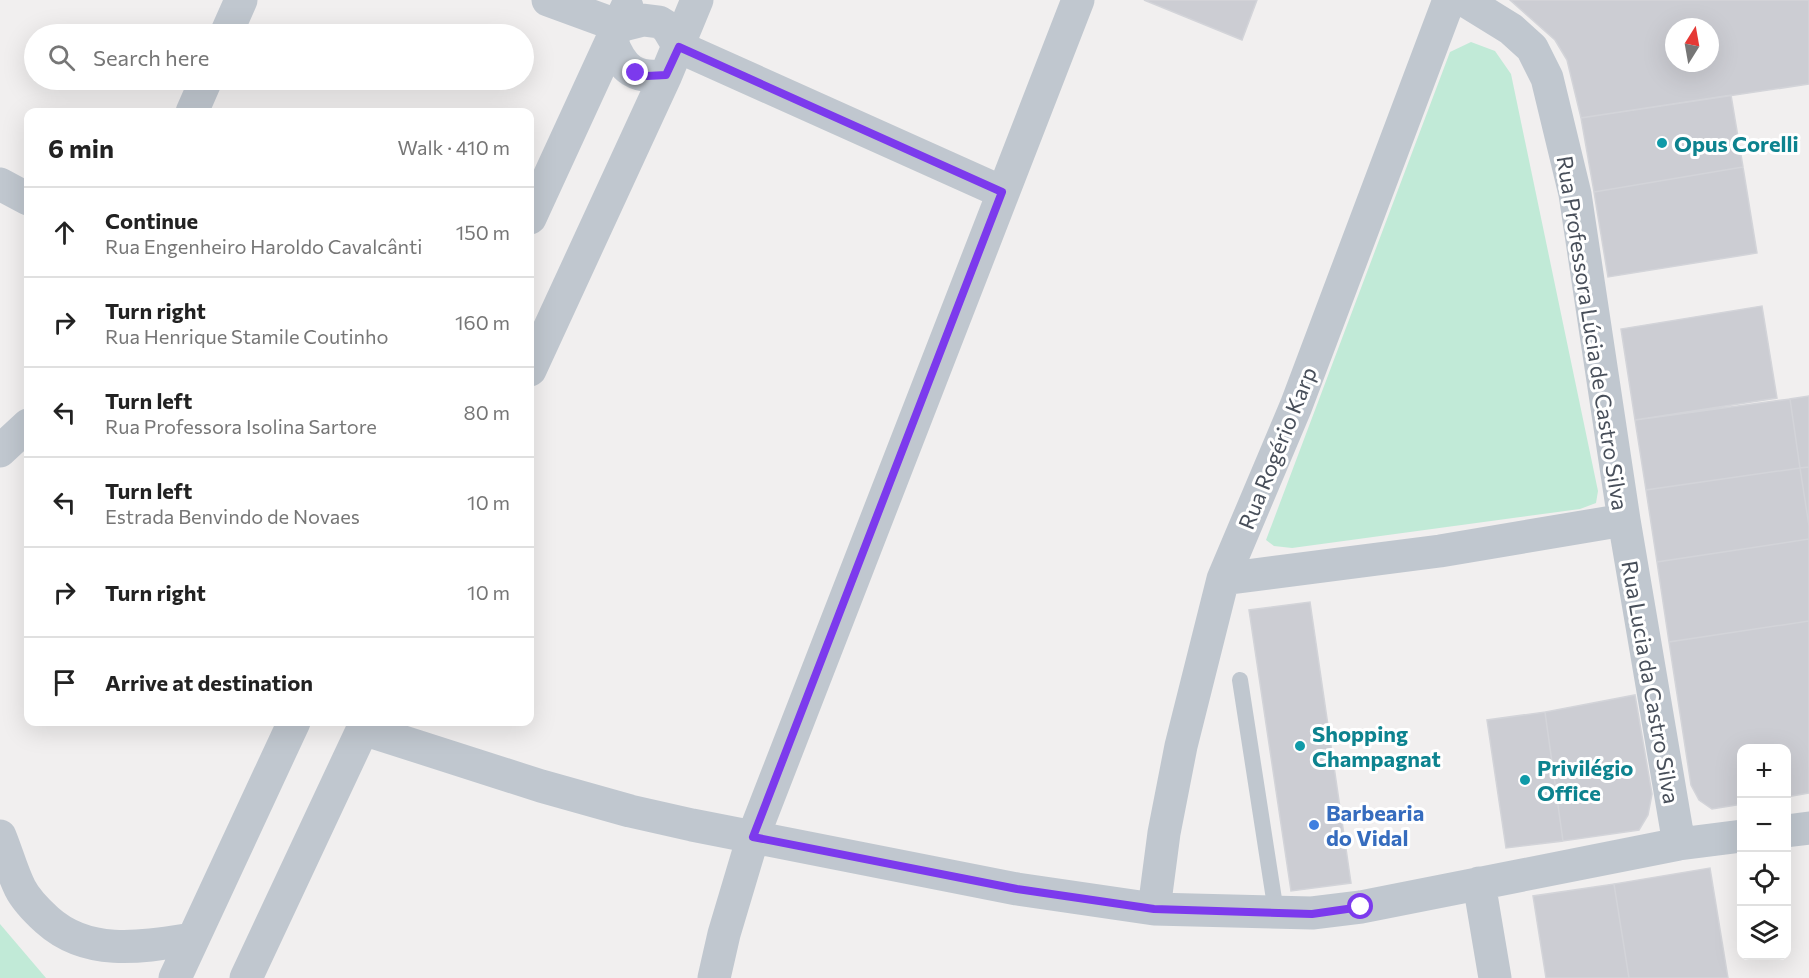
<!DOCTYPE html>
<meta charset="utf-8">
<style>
:root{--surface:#fff;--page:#f6f6f6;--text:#222;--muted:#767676;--line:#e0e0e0}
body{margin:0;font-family:Commissioner,sans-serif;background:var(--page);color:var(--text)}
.controls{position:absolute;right:18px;bottom:18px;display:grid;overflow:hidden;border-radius:12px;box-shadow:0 6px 24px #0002}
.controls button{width:54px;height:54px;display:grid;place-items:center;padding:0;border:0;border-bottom:2px solid var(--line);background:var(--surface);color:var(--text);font:30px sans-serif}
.compass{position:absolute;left:1665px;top:18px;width:54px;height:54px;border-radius:50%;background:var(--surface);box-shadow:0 6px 24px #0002;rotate:11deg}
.stop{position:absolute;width:18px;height:18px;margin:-14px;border:4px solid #7c3aed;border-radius:50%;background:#fff}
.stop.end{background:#7c3aed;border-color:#fff;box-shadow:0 2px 6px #0008}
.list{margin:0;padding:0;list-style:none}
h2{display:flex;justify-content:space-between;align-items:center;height:78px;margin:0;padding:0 24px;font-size:26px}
h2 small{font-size:20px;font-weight:400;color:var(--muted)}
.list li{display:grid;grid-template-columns:39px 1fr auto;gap:18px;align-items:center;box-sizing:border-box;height:90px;padding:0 24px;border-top:2px solid var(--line)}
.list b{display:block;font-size:22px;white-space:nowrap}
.list p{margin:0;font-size:20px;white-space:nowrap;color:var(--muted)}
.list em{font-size:20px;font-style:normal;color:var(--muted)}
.icon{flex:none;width:33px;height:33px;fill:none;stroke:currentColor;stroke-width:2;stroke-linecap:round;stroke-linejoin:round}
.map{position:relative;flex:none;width:1809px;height:978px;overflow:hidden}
.search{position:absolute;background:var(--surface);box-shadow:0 6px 24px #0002;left:24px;top:24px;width:510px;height:66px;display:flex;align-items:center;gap:15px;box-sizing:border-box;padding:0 21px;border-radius:33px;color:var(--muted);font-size:22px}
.panel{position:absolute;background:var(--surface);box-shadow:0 6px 24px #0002;left:24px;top:108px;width:510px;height:618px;border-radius:12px}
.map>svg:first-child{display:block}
</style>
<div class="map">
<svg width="1809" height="978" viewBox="0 0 1809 978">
<rect width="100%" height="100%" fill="#f1efef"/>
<path fill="#c1ead7" d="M1471,42L1495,51L1511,74L1598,491L1596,503L1580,509L1292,548L1274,546L1266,540L1450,52Z
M0,924L46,978H0Z"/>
<path fill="#cccdd3" stroke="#d3d4d9" stroke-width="1.5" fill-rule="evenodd" d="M1144,0H1257L1242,40Z
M1510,0H1809V84L1581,118L1567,60L1555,40ZM1674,27H1710V63H1674Z
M1731,95L1743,167L1594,192L1581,118Z
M1743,167L1757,253L1608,277L1594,192Z
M1762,306L1777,398L1635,420L1621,329Z
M1809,396V467L1800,468L1790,399Z
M1790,399L1800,468L1646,490L1635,420Z
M1809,467V526L1800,468Z
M1800,468L1809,526V539L1657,562L1646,490Z
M1809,539V621L1669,642L1657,562Z
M1310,602L1351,883L1291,891L1249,610Z
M1809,621V793L1786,797V748H1742V804L1712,809L1699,800L1691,785L1669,642Z
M1635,695L1652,794L1648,815L1639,830L1563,841L1545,712Z
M1545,712L1563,841L1506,848L1487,720Z
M1710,868L1728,978H1629L1614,884Z
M1614,884L1629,978H1546L1533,896Z"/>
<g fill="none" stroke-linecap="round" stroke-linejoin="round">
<path stroke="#c0c7cf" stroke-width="16" d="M1240,680L1276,912"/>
<path stroke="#c0c7cf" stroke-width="33" d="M548,0L619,26L643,20L659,22L667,27L679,47L1002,192
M226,34L241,0
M612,42C622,69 636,80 666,75
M192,112L206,80
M0,184L28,199
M530,218L627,7
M530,370L666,75L697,0
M0,451L28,425
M1624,520L1679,844
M1223,579L1440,551L1624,520L1575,194L1547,78L1532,48L1511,29L1464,0
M363,729L541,786L630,811L692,825L1017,889L1154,909L1312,913L1361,907L1679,844L1742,836
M1786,831L1809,828
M0,836C7,853 12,872 20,888C26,900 36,910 47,920C88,957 142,947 192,939
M1479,883L1495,978
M1154,909L1164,833L1181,746L1223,579L1296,406L1449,0
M175,978L294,722
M246,978L366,722
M714,978L724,934L753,837L1078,0"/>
</g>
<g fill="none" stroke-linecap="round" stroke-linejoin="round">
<path stroke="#7c3aed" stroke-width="8" d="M636,73L647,76L666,75L679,47L1002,192L753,837L1017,889L1154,909L1312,914L1361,907"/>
</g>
<g fill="#0f9aa8" stroke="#fff" stroke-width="2">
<circle cx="1662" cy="143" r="6"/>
<circle cx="1300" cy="746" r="6"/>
<circle cx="1525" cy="780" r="6"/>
</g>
<circle fill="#3f7fe0" stroke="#fff" stroke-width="2" cx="1314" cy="825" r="6"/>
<g text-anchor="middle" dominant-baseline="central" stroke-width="6" stroke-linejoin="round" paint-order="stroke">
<g font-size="22" font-weight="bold" fill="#0d838f" stroke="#fff" text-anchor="start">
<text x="1674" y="143">Opus Corelli</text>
<text x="1312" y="733">Shopping<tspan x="1312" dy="25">Champagnat</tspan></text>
<text x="1537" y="767">Privilégio<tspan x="1537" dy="25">Office</tspan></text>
</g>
<g font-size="22" fill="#484f5a" stroke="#fff">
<text transform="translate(1593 333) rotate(81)">Rua Professora Lúcia de Castro Silva</text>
<text transform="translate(1277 448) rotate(-68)">Rua Rogério Karp</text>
<text transform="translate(1651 682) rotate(80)">Rua Lucia da Castro Silva</text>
</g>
<g font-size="22" font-weight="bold" fill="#366cbe" stroke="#fff" text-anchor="start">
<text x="1326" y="812">Barbearia<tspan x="1326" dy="25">do Vidal</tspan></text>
</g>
</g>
</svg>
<div class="controls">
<button>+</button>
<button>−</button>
<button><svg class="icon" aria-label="locate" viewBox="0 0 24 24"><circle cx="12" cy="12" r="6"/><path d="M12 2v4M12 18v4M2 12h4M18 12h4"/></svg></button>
<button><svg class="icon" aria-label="layers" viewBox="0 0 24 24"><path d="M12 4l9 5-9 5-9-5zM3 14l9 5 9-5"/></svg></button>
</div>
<svg class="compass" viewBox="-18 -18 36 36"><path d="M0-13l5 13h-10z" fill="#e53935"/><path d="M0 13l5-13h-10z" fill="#767676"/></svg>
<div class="stop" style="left:1361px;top:907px"></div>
<div class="stop end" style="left:636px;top:73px"></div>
<div class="search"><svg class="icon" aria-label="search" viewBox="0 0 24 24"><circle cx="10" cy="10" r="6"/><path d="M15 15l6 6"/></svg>Search here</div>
<section class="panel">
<h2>6 min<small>Walk · 410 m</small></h2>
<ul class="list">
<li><svg class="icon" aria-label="ahead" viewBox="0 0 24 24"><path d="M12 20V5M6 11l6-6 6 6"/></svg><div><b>Continue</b><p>Rua Engenheiro Haroldo Cavalcânti</p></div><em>150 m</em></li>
<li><svg class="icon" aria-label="right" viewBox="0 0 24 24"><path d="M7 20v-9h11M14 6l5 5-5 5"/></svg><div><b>Turn right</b><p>Rua Henrique Stamile Coutinho</p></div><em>160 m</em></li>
<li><svg class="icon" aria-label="left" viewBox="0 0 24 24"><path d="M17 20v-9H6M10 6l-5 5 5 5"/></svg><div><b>Turn left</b><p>Rua Professora Isolina Sartore</p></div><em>80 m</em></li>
<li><svg class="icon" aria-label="left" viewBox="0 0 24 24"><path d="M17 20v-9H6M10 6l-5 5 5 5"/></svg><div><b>Turn left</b><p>Estrada Benvindo de Novaes</p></div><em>10 m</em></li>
<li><svg class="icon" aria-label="right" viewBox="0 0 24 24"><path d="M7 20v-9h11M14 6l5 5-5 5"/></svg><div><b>Turn right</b></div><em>10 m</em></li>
<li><svg class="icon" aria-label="arrive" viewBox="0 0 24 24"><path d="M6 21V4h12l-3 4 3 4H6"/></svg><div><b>Arrive at destination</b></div></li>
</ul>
</section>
</div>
